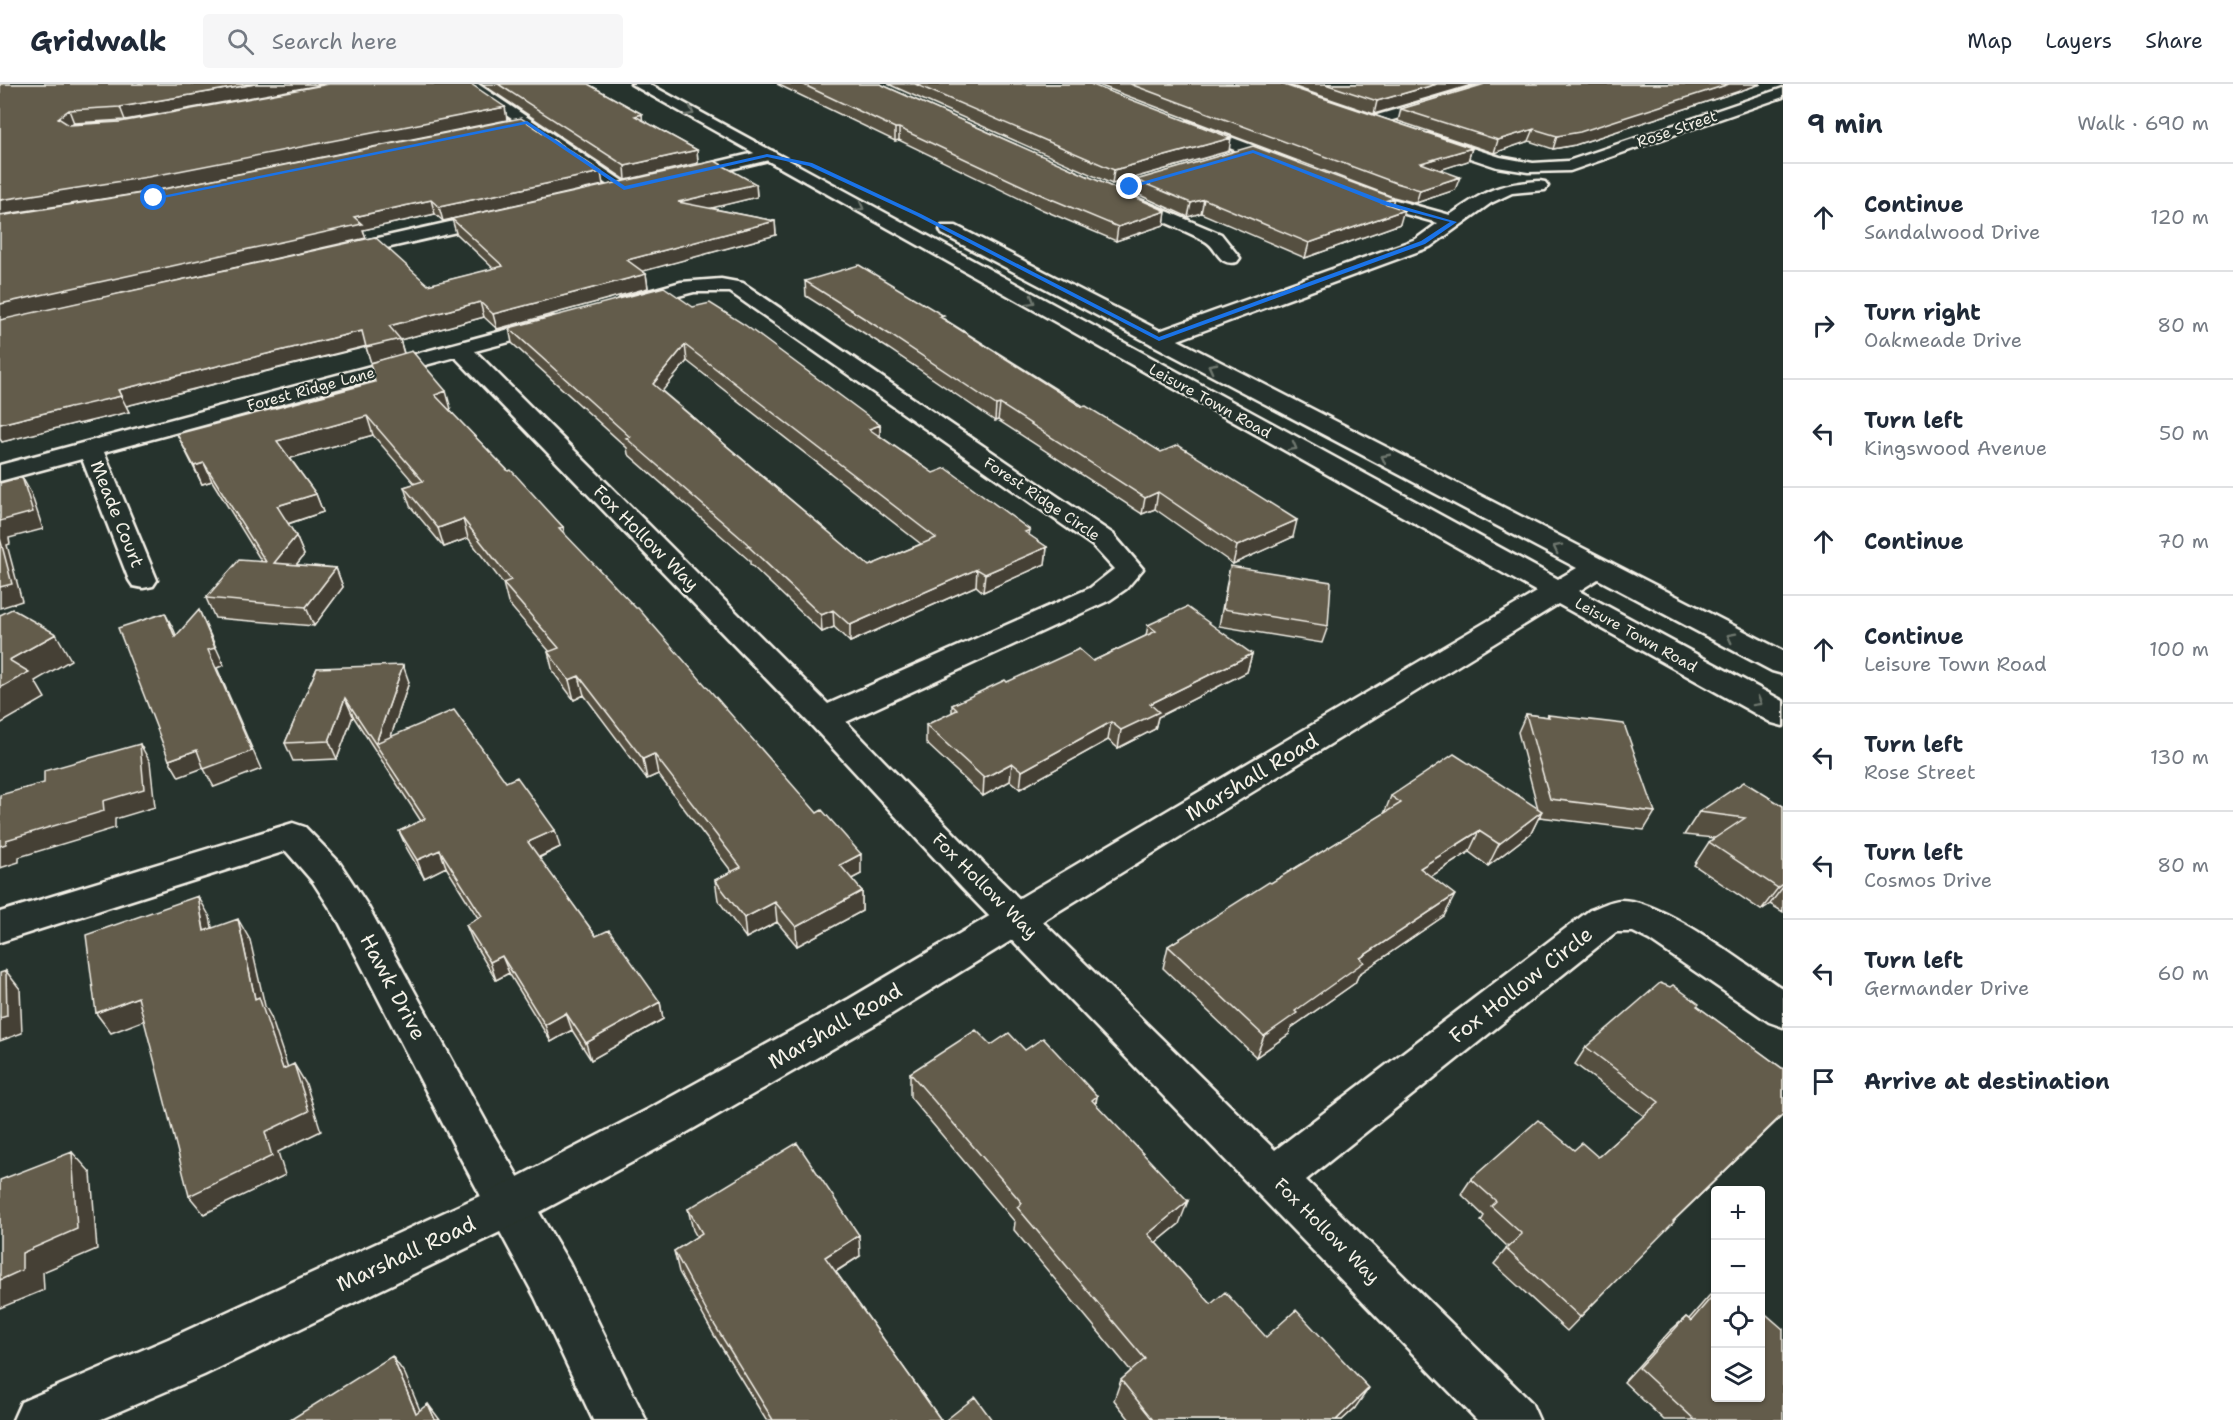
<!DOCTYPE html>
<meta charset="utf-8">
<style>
:root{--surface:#fff;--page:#f6f6f7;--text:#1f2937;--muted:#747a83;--line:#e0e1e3}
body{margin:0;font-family:"Shantell Sans",sans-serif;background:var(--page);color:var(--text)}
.controls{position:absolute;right:18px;bottom:18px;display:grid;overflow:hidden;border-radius:6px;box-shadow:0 2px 4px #0004}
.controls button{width:54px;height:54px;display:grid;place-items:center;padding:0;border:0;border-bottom:2px solid var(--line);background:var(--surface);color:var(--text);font:30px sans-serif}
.stop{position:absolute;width:18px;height:18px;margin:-14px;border:4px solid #1a73e8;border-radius:50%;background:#fff}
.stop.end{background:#1a73e8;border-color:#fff;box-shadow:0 2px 6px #0008}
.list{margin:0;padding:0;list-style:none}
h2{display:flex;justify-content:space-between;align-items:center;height:78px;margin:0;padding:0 24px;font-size:26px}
h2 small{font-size:20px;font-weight:400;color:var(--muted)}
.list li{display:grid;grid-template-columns:39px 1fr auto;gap:18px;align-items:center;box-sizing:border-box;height:108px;padding:0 24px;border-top:2px solid var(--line)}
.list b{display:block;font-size:22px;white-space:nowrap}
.list p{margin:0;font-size:20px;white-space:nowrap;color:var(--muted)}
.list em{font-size:20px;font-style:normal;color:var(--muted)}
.icon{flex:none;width:33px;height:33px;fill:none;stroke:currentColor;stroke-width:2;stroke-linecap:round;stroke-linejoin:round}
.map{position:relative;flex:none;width:1783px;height:1336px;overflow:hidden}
header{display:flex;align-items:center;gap:36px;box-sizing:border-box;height:84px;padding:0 30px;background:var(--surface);border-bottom:2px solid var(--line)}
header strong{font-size:28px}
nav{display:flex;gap:33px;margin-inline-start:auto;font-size:21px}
.search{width:420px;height:54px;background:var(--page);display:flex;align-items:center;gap:15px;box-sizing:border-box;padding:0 21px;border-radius:6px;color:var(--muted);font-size:22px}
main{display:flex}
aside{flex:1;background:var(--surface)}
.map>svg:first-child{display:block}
</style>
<header>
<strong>Gridwalk</strong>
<div class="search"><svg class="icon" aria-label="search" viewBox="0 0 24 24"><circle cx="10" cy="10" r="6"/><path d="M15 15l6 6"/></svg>Search here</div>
<nav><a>Map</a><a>Layers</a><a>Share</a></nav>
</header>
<main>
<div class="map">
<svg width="1783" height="1336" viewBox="0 0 1783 1336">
<rect width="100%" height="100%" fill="#26332d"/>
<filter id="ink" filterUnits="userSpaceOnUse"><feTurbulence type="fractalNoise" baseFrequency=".0167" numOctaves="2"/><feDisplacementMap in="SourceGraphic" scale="12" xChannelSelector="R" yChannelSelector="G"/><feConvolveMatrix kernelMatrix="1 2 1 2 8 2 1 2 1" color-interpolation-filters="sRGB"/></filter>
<g filter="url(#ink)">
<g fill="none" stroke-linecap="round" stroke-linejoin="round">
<g stroke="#f4f1e8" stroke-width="5">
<path id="street" d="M461,0H478L633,104L630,108H618Z
M1483,0H1506L1504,3L1379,40L1373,42L1365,37L1367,34Z
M1783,4V13L1570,87L1528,88L1497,83L1422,58L1420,55L1428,50L1500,73L1533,79L1568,77Z
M1188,37L1294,77L1296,81L1294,85H1282L1182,45L1180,42Z
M767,66L773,67L775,71L773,75L681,97L675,96L672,92L675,88Z
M1539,97L1545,98L1548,102L1545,106L1512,109L1491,119L1430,163L1167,260L1159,262L1151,260L1148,255L1151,250L1416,155L1438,139L1380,123L1344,109L1341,105L1344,101H1356L1392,115L1450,131C1485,107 1496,100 1539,97Z
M1124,109L1221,150L1240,174L1237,178C1218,183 1218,164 1205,157C1177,142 1146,131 1118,118L1115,114L1118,110Z
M499,127L505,129L508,133L505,137L338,175L331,173L328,169L331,165L338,163Z
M721,195L743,199L1113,450L1143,485L1126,505L1110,516L846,638L988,784L1275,1066L1590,826C1599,823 1611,816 1621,816C1663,816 1745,880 1783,905V943L1769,938L1649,856L1633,848H1616L1306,1096L1531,1318L1539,1336H1477L962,804L813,643L455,273L104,368L157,496L153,502L143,504L133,502L129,496L82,375L0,397V381L554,233L562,234L565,239L562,244L475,267L828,620L1090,504L1114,485L1093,462L730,208H694L627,225L620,223L617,219L620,215L681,198Z
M293,739L305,743L339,778L366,819L490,1045L569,1179L646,1336H593L535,1213L460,1073L339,838L313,798L286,767L0,858V828Z"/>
</g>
<g stroke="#f4f1e8" stroke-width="5">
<path id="secondary" d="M631,0H649L1558,495L1577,484L942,150L940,146L942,142H956L1783,567V590L1772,587L1598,495L1579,507L1783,617V642L1772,639L1558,520L877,939L677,1054L525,1136L204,1291L99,1336H13L21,1318L168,1255L493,1106L647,1026L849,915L1537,508Z"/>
</g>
<use href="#street" fill="#26332d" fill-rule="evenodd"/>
<use href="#secondary" fill="#26332d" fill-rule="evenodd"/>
</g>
<path fill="#554f41" stroke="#f4f1e8" stroke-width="1.5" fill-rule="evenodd" d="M0,0H326L125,36L74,39L72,40L505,23L507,36L202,97L603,101L443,137L435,130L363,146L366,154L428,201L494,185L456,149L452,135L756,100L757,113L710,124L775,137L776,151L642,187L646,190L648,204L497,245L484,233L400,256L404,269L451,325L449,326L563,443L565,451L861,790L851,795L862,807V827L797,862L777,838L746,854L718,816L715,796L732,788L658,690L647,695L584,611L574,616L553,588L548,568H550L508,519L503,499L468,454L444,463L410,422L404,403L415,400L373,351L290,374L316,410L323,428L288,440L296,452L304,471L296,481L336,484L343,503L314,542L215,534L206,514L262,478L212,397L202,400L177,350L375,298L371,278L366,263L126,322L129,328L78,340L77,339L2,358L0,355L151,107L0,131Z
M482,0H588L642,30V36L697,66L698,79L626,96Z
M777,0H880L1166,127L1164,141L1116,157L1043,126L899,56L895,57Z
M888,0H1090L1229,67L1112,100Z
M1096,0H1281L1472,64L1468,77L1439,86L1455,106L1416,119L1393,113Z
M1286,0H1475L1374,30Z
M1485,0H1761L1575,61L1553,65L1529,57L1494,69L1398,37L1401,25Z
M1136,96L1392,122L1400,140L1305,174L1201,129L1188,133L1135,109Z
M805,197L944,235L1293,453L1233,480L1155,425L1142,430L998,336L995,337L889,265L806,212Z
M693,223L880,341V352L933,389L1030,446L1029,451L1047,463L1045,480L983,508L976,502L850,558L834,543L822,548L750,480V477L628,370L627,364L512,259L509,244ZM687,277L921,460L869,482L662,307Z
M1230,482L1328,542L1322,559L1219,542Z
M1148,541L1252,570L1247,588L1158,633L1155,645L1118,664L1108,656L1020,705L1010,697L983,712L926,659V641L952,629V621L1007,598L1093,577L1146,552Z
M317,584L409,598L391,652L506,698L560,763L539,774L596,852L660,918L663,935L591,976L572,946L551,958L509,889L496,896L473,858L466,841L478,834L446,783L424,794L407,765L399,747L421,737L353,632L337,675L293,677L285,659Z
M1526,630L1547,633L1548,631L1655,728L1644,746L1540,733V731L1531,749L1488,782L1469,768L1431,792L1444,832L1359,890L1355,899L1291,944L1289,950L1256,973L1163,884L1168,862L1384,730L1391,712L1538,725L1518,648Z
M1783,722V828L1770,820L1761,826L1694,781L1709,758L1714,754L1684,751L1699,728Z
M1697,922L1783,985V1031L1673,1137L1567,1247L1494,1180L1508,1163L1481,1137L1484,1132L1461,1110L1471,1095L1574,1066L1598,1073L1644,1032L1575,980L1586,963Z
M991,961L1025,966L1097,1012L1096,1020L1179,1140L1156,1159L1211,1220L1266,1253L1355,1324L1342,1336H1130L1114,1316L1121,1296L1131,1287L1014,1146L1015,1138L910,1013V989Z
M688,1125L860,1172L836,1188L941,1336H766L714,1251L679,1188L674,1167L697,1153L693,1146Z
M1716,1206V1314L1783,1336H1664L1624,1298L1670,1247L1686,1233L1689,1235L1709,1212Z"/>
<path fill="#454035" stroke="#f4f1e8" stroke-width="1.5" d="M255,0H326L125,36L120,23Z
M1437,0H1475L1374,30L1377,17Z
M1729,0H1761L1575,61L1553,65L1557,52Z
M505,23L507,36L154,107L0,131V116Z
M69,26L74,39L64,47L58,34Z
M642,30L643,43L635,32Z
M895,44H899V56L895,57Z
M1534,45L1529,57L1494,69L1498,56Z
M1231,54L1229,67L1112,100L1114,86Z
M1472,64L1468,77L1418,93L1421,79Z
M697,66L698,79L626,96L625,82Z
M601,88L603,101L443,137L439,123Z
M1460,93L1455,106L1416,119L1420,106Z
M756,100L757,113L679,132L678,118Z
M1394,114L1390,128L1382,118Z
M1204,115L1201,129L1188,133L1191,119Z
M431,116L435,130L363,146L366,154L0,237V220L354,133Z
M1404,126L1400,140L1305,174L1309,159Z
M1166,127L1164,141L1116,157L1118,143Z
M775,137L776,151L629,191L627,176Z
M646,190L648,204L497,245L493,230Z
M480,218L484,233L400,256L404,270L371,279L366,263L389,242Z
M362,247L367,262L126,322L118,306Z
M685,261L687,277L655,316L653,300Z
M446,307L451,325L440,328L435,311Z
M121,312L129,328L78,340L77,339L2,358L0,355V340L69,323Z
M1000,320L998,336L995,337L996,321Z
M367,332L373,351L284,376L277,357Z
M880,341V357L869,345Z
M204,379L212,397L202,400L194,382Z
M22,393L31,409L43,445L9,454L10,460L7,461L22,517L0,524V437Z
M1158,408L1155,425L1142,430L1145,414Z
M316,410L323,428L284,441L277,422Z
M463,435L468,454L444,463L438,444Z
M1297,436L1293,453L1233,480L1237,462Z
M563,443L568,462L559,444Z
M296,452L304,471L282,498L274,479Z
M1047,463L1045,480L983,508L985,490Z
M336,484L343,503L314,542L306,523Z
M977,485L976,502L850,558V541Z
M199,526L224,581L217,584L261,685L214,703L204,685L208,566Z
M833,526L834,543L822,548L821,531Z
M165,529L174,546L184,571L175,553Z
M56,550L71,576L35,597L45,614L0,640V604L9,576Z
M1252,570L1247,588L1158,633L1155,645L1118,664L1121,646L1150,620Z
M403,581L409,598L384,673L376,659Z
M579,592L584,611L574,616L569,596Z
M345,614L353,632L337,675L329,657Z
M1111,638L1108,656L1020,705L1022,687Z
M140,660L150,678L155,723L115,735V744L19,773V778L0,784V762L6,756L103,717Z
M197,666L206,683L179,693L169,676Z
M654,670L658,690L647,695L643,675Z
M1012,679L1010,697L983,712L984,694Z
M1542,727L1531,749L1488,782L1499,760Z
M555,746L560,763L533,776L528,758Z
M1479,747L1469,768L1410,806L1420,784Z
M440,766L446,783L424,794L417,776Z
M861,770V790L840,801V781Z
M1783,800V803L1770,820L1761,826L1778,804Z
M862,807V827L797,862L796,843Z
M1455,811L1444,832L1359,890L1355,899L1291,944L1289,950L1256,973L1264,952L1295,927L1360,874Z
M198,812L210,833L217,868L204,847Z
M775,818L777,838L746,854L744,834Z
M238,835L250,856L265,922L271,933L295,1005L283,985L255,915Z
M502,872L509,889L496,896L490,878Z
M6,887L20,905L22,949L0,957V934Z
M138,913L153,933L111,949L96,929Z
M660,918L663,935L591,976L586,959Z
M566,929L572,946L551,958L545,941Z
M294,980L306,1000L321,1047L278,1068L285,1091L204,1130L189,1112Z
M1097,1012L1092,1036V1016Z
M1783,1030V1031L1658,1152L1673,1137Z
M72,1068L91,1089L97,1165L43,1188L44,1206L0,1224V1196L22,1169Z
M1188,1117L1179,1140L1140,1172L1148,1150Z
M859,1151L860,1172L827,1193L825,1173Z
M392,1272L405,1290L424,1336L416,1329Z
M1369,1304L1355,1324L1342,1336H1336Z
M428,1320L440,1336H435Z"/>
<path fill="#635c4c" stroke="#f4f1e8" stroke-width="1.5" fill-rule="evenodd" d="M0,0H255L120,23L69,26L58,34L69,41L120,38L329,0H471L505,23L148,93L0,116Z
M498,0H588L642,30L635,32L697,66L625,82Z
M802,0H880L1166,127L1118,143L1044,112L899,44H895Z
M915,0H1090L1231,54L1114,86Z
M1130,0H1281L1472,64L1421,79L1460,93L1420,106L1396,99Z
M1325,0H1437L1377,17Z
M1485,0H1729L1580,48L1557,52L1534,45L1498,56L1401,25Z
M521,34L601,88L439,123L431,116L354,133L362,140L0,220V132L149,108Z
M1253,62L1394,114L1382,118L1404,126L1309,159L1204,115L1191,119L1136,96Z
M715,77L756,100L678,118L775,137L627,176L646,190L493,230L480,218L389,242L400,255L366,263L362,247L118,306L121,312L70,324L69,323L0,340V236L375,153L428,201L503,182L452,135Z
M859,181L944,232L940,233L1082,323L1086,322L1161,368L1178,361L1297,436L1237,462L1158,408L1145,414L1000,320L996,321L889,250L805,197Z
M664,203L693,223L710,219L745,241L880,341L869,345L933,389L946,384L1030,446L1025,448L1047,463L985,490L977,485L850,541L833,526L821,531L748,462H750L626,354L630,353L509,244ZM685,261L936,454L869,482L653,300Z
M412,267L446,307L435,311L508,387L511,386L563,443L559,444L636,524H638L817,729L822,726L861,770L840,781L862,807L796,843L775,818L744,834L715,796L741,783L654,670L643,675L579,592L569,596L548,568L559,564L503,499L511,496L463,435L438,444L404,403L423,397L367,332L277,357L316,410L277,422L296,452L274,479L336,484L306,523L206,514L239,476L266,478L204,379L194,382L177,350L375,298L370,279Z
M22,393L33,428L0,437V399Z
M0,454L12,500L0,503Z
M1230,482L1331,498L1328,542L1223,525Z
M1187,523L1252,570L1150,620L1159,628L1121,646L1111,638L1022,687L1012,679L984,694L926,641L957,626L952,621L1005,596L1007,598L1079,565L1093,577L1156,547L1148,541Z
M12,525L56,550L9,576L29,588L0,604V531Z
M199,526L215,564L208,566L252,667L204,685L197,666L169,676L118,544L165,529L175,553Z
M403,581L376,659L454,626L506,698L517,693L555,746L528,758L596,852L609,846L660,918L586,959L566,929L545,941L502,872L490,878L466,841L482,832L440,766L417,776L399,747L425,735L345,614L329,657L285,659L317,584Z
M1526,630L1549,633L1548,631L1624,640L1655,728L1550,715Z
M140,660L144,705L103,717L104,727L6,756V760L0,762V711L44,699V687Z
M1454,670L1542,727L1499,760L1479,747L1420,784L1455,811L1360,874L1364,878L1295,927L1297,929L1264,952L1168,862L1269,798L1271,799L1401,719L1391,712Z
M1744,698L1783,722V800L1778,804L1709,758L1745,734L1699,728Z
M198,812L204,847L238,835L255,915L259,913L283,985L294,980L309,1027L265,1048L272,1072L189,1112L138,913L96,929L86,851Z
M6,887L7,932L0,934V889Z
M1660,899L1670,903L1673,901L1699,920L1697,922L1783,985V1030L1673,1137L1674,1138L1580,1233L1506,1165L1522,1150L1491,1122L1496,1117L1471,1095L1538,1036L1574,1066L1582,1059L1598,1073L1659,1018L1586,963Z
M976,946L991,961L1009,949L1025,966L1043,954L1097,1012L1092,1016L1188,1117L1148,1150L1211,1220L1225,1208L1266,1253L1296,1226L1369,1304L1336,1336H1153L1121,1296L1145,1275L1017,1123L1022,1119L910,989Z
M797,1059L859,1151L825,1173L941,1336H773L709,1232L674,1167L702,1149L688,1125Z
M72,1068L77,1145L22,1169V1186L0,1196V1096Z
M1716,1208V1314H1761V1226L1783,1245V1336H1695L1639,1284L1686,1233L1691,1237Z
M392,1272L416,1329L428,1320L435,1336H290Z
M975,1313L992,1336H946Z"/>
<defs><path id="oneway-chevron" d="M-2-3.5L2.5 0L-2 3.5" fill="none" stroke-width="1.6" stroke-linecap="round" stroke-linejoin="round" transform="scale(1.5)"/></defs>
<g stroke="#6e766e">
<use href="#oneway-chevron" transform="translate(690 28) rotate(29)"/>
<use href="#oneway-chevron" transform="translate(860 123) rotate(29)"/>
<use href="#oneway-chevron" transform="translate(1031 217) rotate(29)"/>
<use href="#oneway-chevron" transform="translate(1212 283) rotate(-152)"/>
<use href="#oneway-chevron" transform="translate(1293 363) rotate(29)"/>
<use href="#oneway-chevron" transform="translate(1385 374) rotate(-152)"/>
<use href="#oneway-chevron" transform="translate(1557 464) rotate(-153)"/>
<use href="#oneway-chevron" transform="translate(1731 553) rotate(-153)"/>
<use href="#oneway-chevron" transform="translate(1758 618) rotate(29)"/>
</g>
</g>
<path fill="#1a73e8" d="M527,37L625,102L767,70L812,79L921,130L1159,253L1421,157L1450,138L1384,121L1253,69L1132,104H1128V102L1253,66L1388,118L1457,138L1425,160L1159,257L917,132L809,82L767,73L624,106L526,40L154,116L152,114Z"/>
<g text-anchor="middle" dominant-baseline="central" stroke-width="4.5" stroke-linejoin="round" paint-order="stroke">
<g font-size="15" fill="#f4f1e8" stroke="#26332d">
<text transform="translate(1677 45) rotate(-19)">Rose Street</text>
<text transform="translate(311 305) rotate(-15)">Forest Ridge Lane</text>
<text transform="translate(1210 317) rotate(29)">Leisure Town Road</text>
<text transform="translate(1042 415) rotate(34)">Forest Ridge Circle</text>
<text transform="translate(1636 551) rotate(29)">Leisure Town Road</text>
</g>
<g font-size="18" fill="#f4f1e8" stroke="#26332d">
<text transform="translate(117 430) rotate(68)">Meade Court</text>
<text transform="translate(646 454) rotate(45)">Fox Hollow Way</text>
<text transform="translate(985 802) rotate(45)">Fox Hollow Way</text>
<text transform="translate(1327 1147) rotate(45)">Fox Hollow Way</text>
</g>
<g font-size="21" fill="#f4f1e8" stroke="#26332d">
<text transform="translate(1252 693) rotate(-31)">Marshall Road</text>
<text transform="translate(1521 901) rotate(-38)">Fox Hollow Circle</text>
<text transform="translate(393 903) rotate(62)">Hawk Drive</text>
<text transform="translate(835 942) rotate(-30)">Marshall Road</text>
<text transform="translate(406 1170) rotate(-25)">Marshall Road</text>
</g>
</g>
</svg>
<div class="controls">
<button>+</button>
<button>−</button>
<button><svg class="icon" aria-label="locate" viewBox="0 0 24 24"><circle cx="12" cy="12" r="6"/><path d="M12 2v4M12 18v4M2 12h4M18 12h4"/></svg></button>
<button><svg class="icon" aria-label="layers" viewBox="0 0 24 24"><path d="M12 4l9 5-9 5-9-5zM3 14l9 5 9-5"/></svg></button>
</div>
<div class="stop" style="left:154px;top:114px"></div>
<div class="stop end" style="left:1130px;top:103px"></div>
</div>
<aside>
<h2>9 min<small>Walk · 690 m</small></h2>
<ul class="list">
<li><svg class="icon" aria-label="ahead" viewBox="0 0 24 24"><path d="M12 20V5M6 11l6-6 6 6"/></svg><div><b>Continue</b><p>Sandalwood Drive</p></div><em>120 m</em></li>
<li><svg class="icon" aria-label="right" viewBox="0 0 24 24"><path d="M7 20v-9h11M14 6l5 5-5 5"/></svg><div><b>Turn right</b><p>Oakmeade Drive</p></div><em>80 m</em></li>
<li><svg class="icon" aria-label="left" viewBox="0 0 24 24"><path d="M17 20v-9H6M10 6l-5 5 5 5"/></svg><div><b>Turn left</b><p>Kingswood Avenue</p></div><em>50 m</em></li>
<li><svg class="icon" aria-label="ahead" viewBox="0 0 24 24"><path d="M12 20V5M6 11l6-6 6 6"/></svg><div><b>Continue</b></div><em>70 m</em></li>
<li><svg class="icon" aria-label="ahead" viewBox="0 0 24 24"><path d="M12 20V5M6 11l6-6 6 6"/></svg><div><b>Continue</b><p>Leisure Town Road</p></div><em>100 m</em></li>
<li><svg class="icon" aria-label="left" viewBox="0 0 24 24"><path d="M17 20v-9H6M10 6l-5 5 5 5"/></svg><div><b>Turn left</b><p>Rose Street</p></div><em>130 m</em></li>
<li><svg class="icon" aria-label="left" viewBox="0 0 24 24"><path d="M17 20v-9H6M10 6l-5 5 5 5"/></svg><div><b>Turn left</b><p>Cosmos Drive</p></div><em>80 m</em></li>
<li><svg class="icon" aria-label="left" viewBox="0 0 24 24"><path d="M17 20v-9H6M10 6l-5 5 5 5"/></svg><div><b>Turn left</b><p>Germander Drive</p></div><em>60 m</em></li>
<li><svg class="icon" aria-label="arrive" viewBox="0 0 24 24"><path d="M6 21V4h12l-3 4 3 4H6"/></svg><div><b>Arrive at destination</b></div></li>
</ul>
</aside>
</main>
